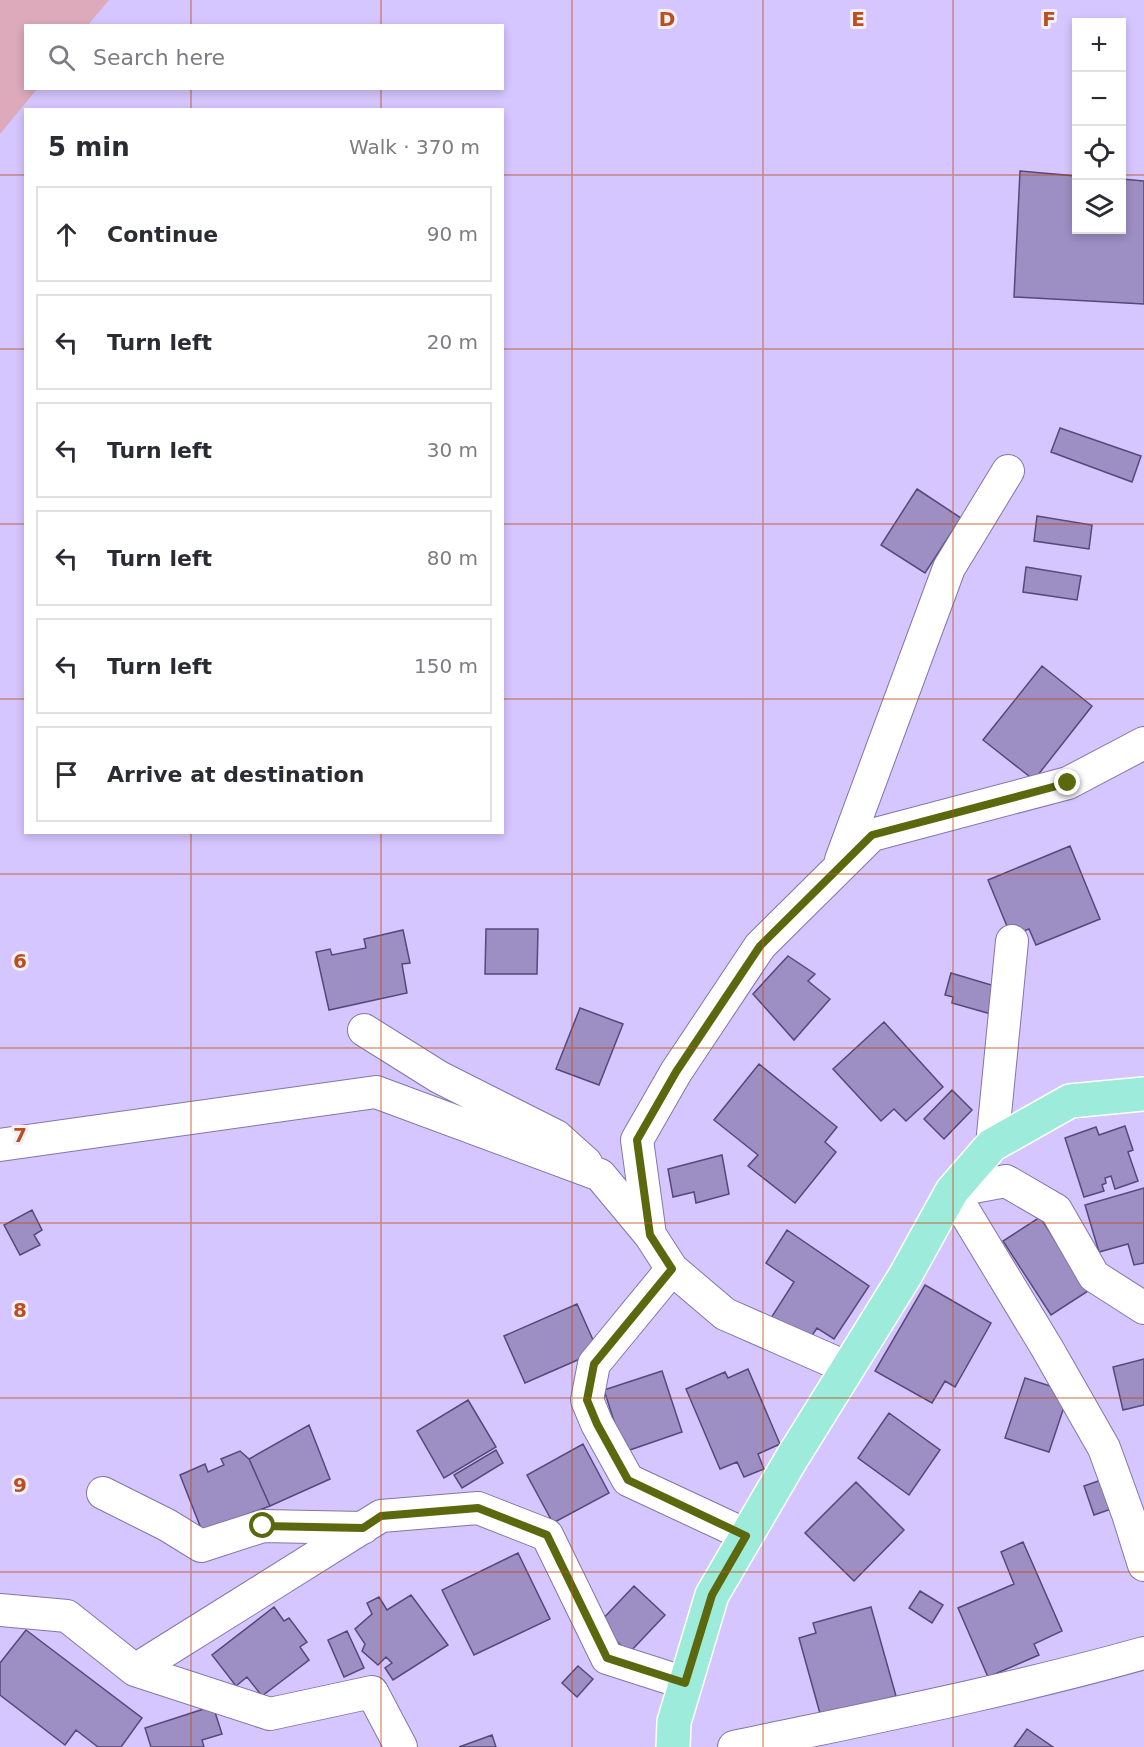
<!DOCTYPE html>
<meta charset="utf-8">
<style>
:root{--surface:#fff;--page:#f7f7f7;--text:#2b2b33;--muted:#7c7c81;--line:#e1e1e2}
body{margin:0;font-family:"DejaVu Sans",sans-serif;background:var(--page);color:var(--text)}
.controls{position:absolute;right:18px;top:18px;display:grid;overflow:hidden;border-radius:0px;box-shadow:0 3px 9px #0003}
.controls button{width:54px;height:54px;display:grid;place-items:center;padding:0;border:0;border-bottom:2px solid var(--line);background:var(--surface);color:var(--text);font:30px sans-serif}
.stop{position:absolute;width:18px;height:18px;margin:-14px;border:4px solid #5c680d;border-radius:50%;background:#fff}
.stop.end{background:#5c680d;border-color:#fff;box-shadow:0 2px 6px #0008}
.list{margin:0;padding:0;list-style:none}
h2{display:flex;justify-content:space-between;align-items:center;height:78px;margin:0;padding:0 24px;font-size:26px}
h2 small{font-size:20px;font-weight:400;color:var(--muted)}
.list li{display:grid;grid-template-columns:39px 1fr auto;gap:18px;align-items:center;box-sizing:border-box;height:96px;margin:0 12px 12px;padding:0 12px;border:2px solid var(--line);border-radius:0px}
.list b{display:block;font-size:22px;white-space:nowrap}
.list em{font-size:20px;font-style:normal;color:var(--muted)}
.icon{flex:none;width:33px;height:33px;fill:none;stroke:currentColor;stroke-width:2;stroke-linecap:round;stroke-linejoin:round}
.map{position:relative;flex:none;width:1144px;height:1747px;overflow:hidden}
.search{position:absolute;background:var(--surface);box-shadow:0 3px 9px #0003;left:24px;top:24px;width:480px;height:66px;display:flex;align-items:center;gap:15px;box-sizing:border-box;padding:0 21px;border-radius:0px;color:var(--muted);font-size:22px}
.panel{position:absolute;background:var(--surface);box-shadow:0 3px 9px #0003;left:24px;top:108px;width:480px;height:726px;border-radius:0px}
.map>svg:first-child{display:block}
</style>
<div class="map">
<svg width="1144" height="1747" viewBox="0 0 1144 1747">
<rect width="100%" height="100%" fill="#d5c6ff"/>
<path fill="#dcaaba" d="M0,0H109L88,25L26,26V88L37,89L0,134Z"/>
<path fill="#9d8ec4" stroke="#574879" stroke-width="1.5" d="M1020,171L1076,176V230H1122V179L1144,181V304L1014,297Z
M1060,428L1141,456L1132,482L1051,452Z
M917,489L961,518L925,573L881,545Z
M1037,516L1092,525L1089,549L1034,541Z
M1026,567L1081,576L1077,600L1023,592Z
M1042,666L1092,706L1034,780L983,740Z
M1070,846L1100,919L1036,945L1029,929L1011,936L988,880Z
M486,929H538L537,974H485Z
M403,930L410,963L402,964L407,993L329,1010L316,952L330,949L332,955L366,948L364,939Z
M788,956L815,974L808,981L830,999L794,1040L753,994Z
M951,973L998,987L991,1014L952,1003L953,997L945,995Z
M580,1008L623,1024L599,1085L556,1069Z
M884,1022L943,1087L906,1121L894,1109L881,1121L833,1069Z
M759,1064L837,1127L825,1142L836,1152L795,1203L748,1166L758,1155L714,1120Z
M952,1090L972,1110L944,1139L924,1119Z
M1125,1126L1133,1150L1128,1152L1138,1181L1115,1189L1111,1176L1105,1178L1106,1183L1102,1185L1104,1191L1084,1197L1065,1138L1096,1127L1099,1135Z
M722,1155L729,1194L696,1203L694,1192L673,1197L668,1169Z
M1144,1188V1263L1134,1265L1128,1244L1099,1252L1085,1205Z
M32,1210L42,1230L34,1235L40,1245L20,1255L4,1225Z
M1040,1217L1088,1291L1051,1315L1003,1241Z
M787,1230L869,1286L834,1339L817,1328L807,1343L771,1318L794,1282L766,1263Z
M925,1285L991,1323L955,1387L945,1381L932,1403L875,1371Z
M577,1304L598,1351L525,1383L504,1336Z
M1144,1359V1405L1123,1410L1113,1367Z
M748,1369L780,1444L758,1454L764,1469L744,1477L737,1462L720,1469L686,1389L725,1372L728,1378Z
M662,1371L682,1432L624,1452L604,1390Z
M1025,1378L1069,1392L1049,1452L1005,1438Z
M468,1400L496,1447L444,1478L417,1431Z
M889,1413L940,1450L909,1495L858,1458Z
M309,1425L330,1479L270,1506L249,1459Z
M583,1444L609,1493L553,1523L527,1475Z
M496,1450L503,1463L462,1488L454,1475Z
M240,1451L249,1459L270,1506L202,1531L180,1475L205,1464L208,1472L224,1465L221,1459Z
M1104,1479L1114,1508L1094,1515L1084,1486Z
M856,1482L904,1530L854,1581L805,1533Z
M1023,1542L1062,1631L1034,1644L1039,1655L988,1677L958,1608L1014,1584L1001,1552Z
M518,1553L550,1619L474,1655L442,1590Z
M634,1586L665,1615L629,1653L598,1624Z
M920,1591L943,1605L932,1623L909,1608Z
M411,1595L448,1645L393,1680L385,1668L392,1663L386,1657L378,1665L362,1651L365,1644L355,1629L372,1614L367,1603L379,1597L387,1610Z
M274,1607L284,1621L289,1618L307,1642L300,1647L309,1660L262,1696L247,1677L236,1686L212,1655Z
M871,1607L896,1696L821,1717L799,1638L816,1633L813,1623Z
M26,1630L142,1718L121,1747H98L76,1730L65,1745L0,1695V1663Z
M347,1631L364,1668L344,1677L328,1640Z
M578,1666L593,1679L577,1697L562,1683Z
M213,1706L222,1734L202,1740L204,1747H151L145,1728Z
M1027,1729L1053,1747H1014Z
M492,1735L496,1747H459Z"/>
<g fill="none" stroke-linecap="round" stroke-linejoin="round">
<g stroke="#8475a9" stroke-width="34">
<path id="minor" d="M841,860L949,568L1008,471
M364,1030L439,1077L556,1136L586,1163
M0,1145L376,1092L600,1175L650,1235
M992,1145L1012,941
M672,1269L594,1364L587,1400L597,1424L628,1480L746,1535
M1144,1308L1094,1276L1056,1210L1006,1181L952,1191L1047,1348L1104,1448L1128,1514L1144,1565
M848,1368L725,1314L672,1269L650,1235L637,1140L676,1072L760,946L872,835L1068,783L1144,743
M103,1493L167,1525L201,1546L263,1526L363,1528
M0,1610L67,1616L135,1670L270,1714L372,1692L401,1747
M135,1670L381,1516L478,1508L547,1535L607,1658L685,1683
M734,1747C871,1718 1009,1691 1144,1653"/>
</g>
<g stroke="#fff" stroke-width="36">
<path id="major" d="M673,1747L674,1722L712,1595L792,1458L905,1276L952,1191L992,1145L1070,1101L1144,1094"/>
</g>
<use href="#minor" stroke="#fff" stroke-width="32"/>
<use href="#major" stroke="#9debda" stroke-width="33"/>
</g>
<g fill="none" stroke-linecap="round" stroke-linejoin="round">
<path stroke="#5c680d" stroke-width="8" d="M263,1526L363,1528L381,1516L478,1508L547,1535L607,1658L685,1683L712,1595L746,1536L628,1480L597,1424L587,1400L594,1364L672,1269L650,1235L637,1140L676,1072L760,946L872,835L1068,783"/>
</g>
<path fill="none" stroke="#bb4e1a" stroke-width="1.5" stroke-opacity="0.55" d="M191,0V26M381,0V26M572,0V1747M763,0V1747M953,0V1747M191,88V110M381,88V110M0,175H26M502,175H1076M1122,175H1144M0,349H26M502,349H1144M0,524H26M502,524H1144M0,699H26M502,699H1144M191,832V1747M381,832V1747M0,874H1144M0,1048H1144M0,1223H1144M0,1398H1144M0,1572H1144"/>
<g font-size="20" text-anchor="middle" font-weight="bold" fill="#bb4e1a" stroke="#f2effb" stroke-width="6" stroke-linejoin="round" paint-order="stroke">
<text x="667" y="26">D</text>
<text x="858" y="26">E</text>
<text x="1049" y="26">F</text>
<text x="20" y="968">6</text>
<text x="20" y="1142">7</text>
<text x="20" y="1317">8</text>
<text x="20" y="1492">9</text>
</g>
</svg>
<div class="controls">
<button>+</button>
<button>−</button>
<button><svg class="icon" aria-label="locate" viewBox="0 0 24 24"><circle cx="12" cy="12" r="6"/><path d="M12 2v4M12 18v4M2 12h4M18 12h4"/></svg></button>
<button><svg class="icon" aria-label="layers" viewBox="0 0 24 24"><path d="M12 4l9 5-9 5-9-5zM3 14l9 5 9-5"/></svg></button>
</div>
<div class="stop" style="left:263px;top:1526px"></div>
<div class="stop end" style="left:1068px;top:783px"></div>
<div class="search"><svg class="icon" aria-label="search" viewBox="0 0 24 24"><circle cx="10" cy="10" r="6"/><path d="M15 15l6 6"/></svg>Search here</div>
<section class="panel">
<h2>5 min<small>Walk · 370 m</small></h2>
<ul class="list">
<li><svg class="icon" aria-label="ahead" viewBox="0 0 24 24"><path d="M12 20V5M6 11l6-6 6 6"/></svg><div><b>Continue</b></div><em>90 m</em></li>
<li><svg class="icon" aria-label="left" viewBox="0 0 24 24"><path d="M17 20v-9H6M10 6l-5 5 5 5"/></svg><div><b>Turn left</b></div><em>20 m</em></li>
<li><svg class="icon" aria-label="left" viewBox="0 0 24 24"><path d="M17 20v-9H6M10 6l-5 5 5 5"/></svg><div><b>Turn left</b></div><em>30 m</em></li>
<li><svg class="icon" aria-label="left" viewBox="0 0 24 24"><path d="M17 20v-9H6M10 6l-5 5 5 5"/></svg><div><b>Turn left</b></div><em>80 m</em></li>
<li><svg class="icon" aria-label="left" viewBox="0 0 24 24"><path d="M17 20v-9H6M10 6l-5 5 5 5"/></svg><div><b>Turn left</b></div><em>150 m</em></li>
<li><svg class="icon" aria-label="arrive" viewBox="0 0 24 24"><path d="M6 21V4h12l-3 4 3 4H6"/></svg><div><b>Arrive at destination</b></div></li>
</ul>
</section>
</div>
